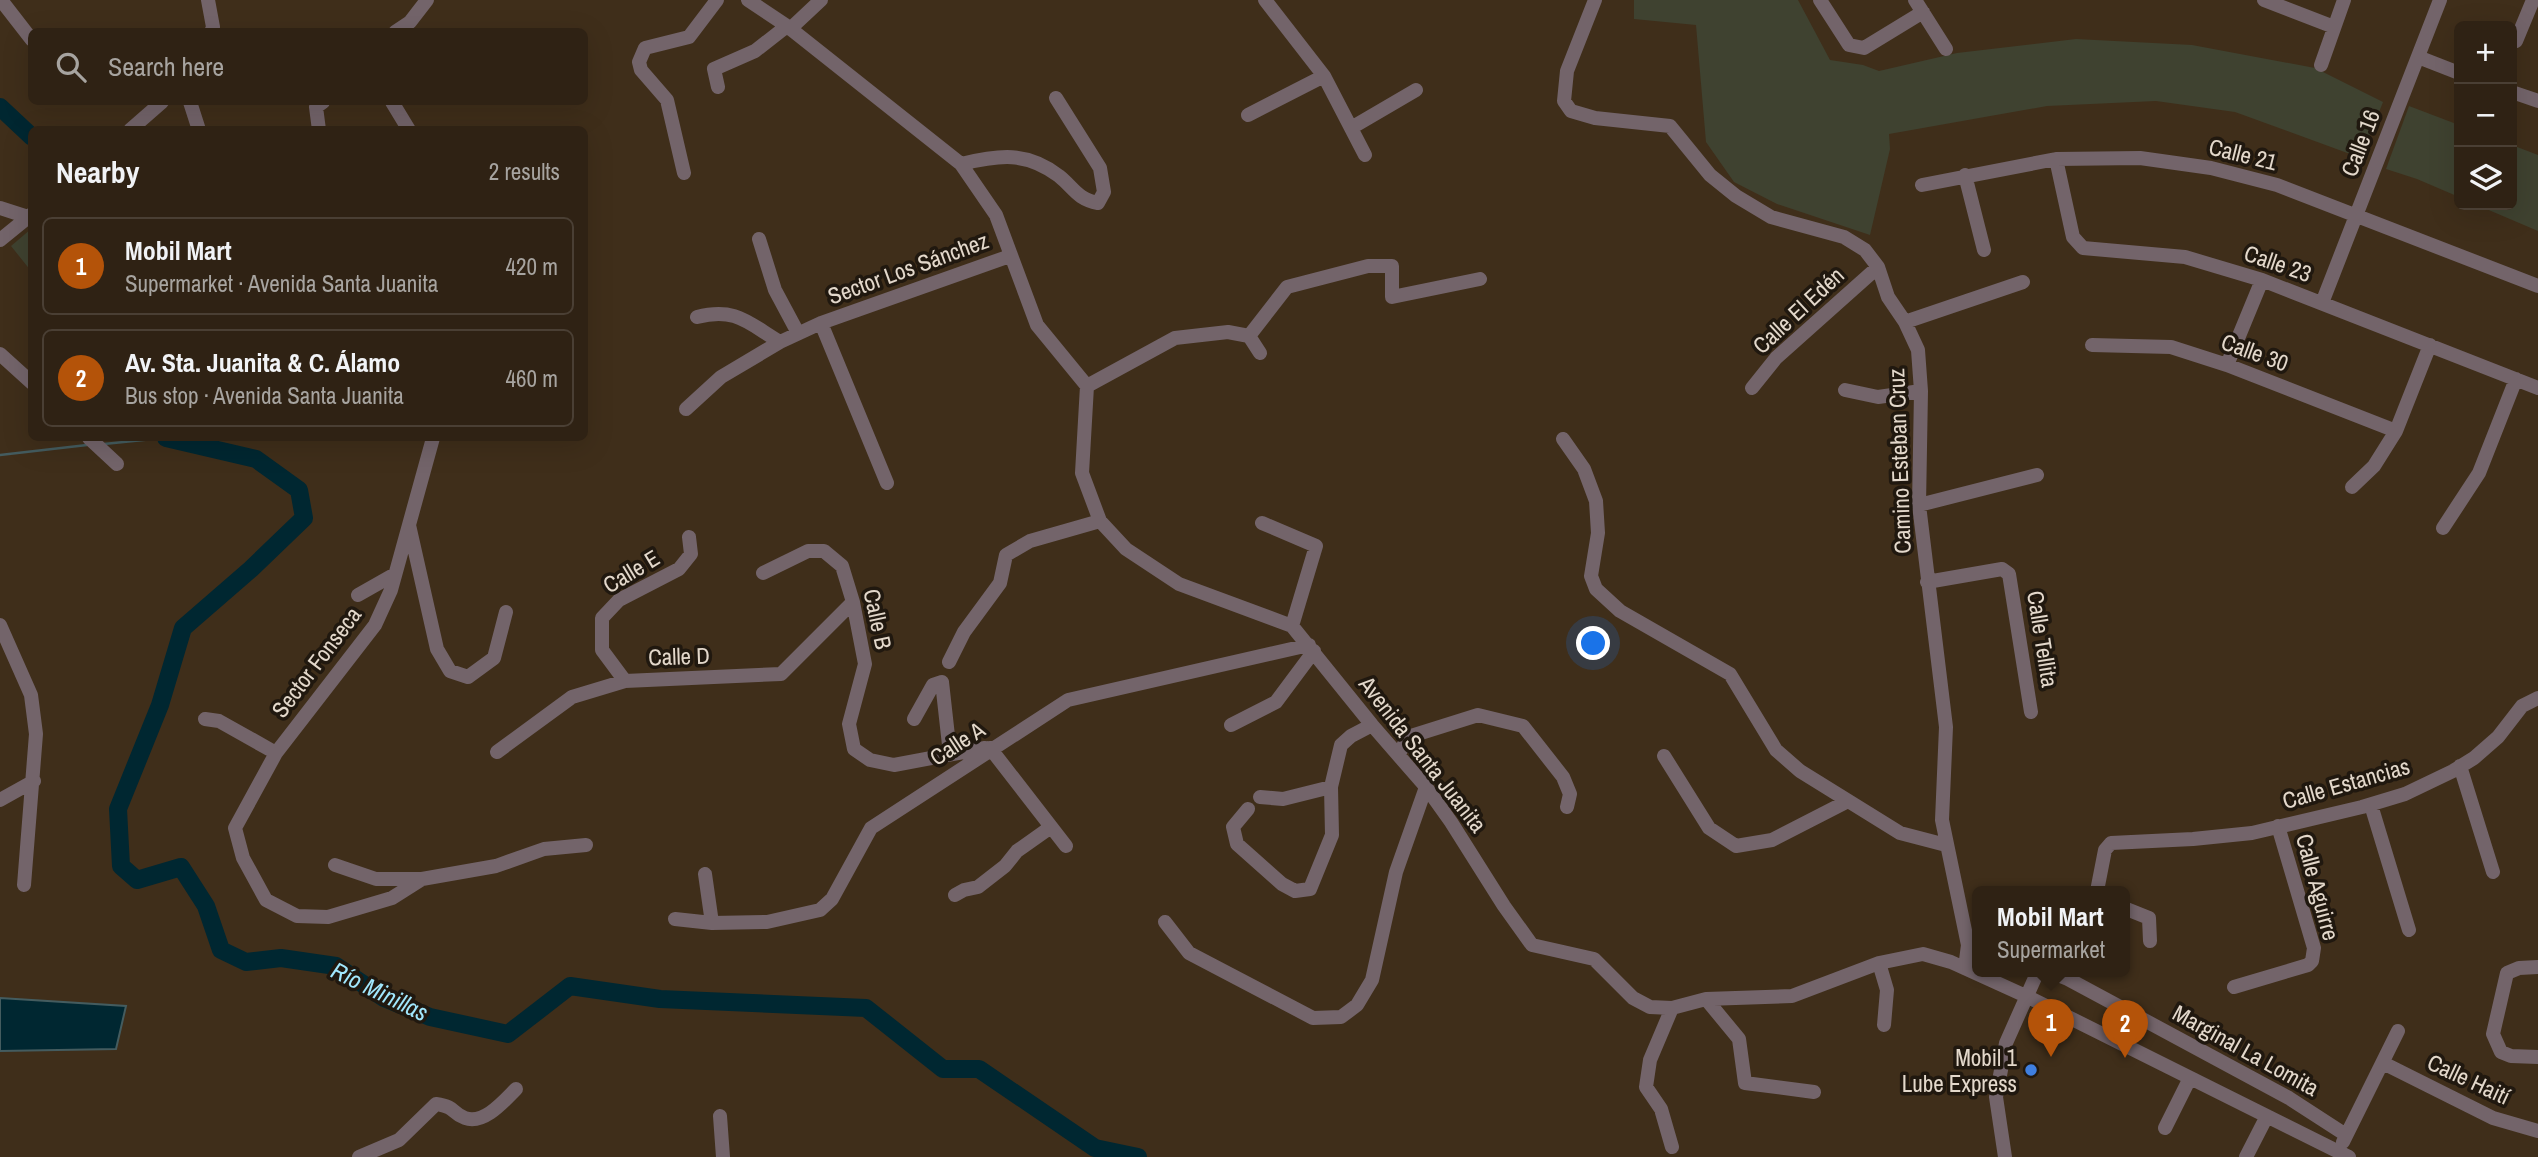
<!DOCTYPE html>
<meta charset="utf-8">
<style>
:root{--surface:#2f2214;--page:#3b2f22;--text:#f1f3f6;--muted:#a7a4a0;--line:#4a3f34;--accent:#b45309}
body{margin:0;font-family:"Archivo Narrow",sans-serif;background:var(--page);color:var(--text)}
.controls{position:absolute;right:21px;top:21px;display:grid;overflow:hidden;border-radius:10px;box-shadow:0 7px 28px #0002}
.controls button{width:63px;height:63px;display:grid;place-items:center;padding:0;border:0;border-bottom:2px solid var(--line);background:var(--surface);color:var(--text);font:35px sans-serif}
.you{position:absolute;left:1594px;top:644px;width:24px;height:24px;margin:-18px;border:5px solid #fff;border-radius:50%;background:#1a73e8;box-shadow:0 0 0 10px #1a73e833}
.badge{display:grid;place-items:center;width:46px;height:46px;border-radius:50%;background:var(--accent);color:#fff;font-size:23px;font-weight:700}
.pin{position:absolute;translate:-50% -58px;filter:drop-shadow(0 2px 4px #0008)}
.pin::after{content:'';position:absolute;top:37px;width:24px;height:21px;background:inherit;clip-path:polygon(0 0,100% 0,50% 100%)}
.popup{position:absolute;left:1972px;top:886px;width:158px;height:91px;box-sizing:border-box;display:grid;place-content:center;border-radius:10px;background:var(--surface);filter:drop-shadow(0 2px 5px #0005);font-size:23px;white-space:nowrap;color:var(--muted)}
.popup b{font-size:26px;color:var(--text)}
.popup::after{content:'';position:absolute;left:50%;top:100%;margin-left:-14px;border:14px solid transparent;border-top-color:var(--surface)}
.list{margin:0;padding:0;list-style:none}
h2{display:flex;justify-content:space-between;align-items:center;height:91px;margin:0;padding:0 28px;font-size:30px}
h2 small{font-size:23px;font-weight:400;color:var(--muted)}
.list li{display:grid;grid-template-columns:46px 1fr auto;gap:21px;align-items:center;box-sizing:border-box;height:98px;margin:0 14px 14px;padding:0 14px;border:2px solid var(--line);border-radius:10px}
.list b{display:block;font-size:26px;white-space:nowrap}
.list p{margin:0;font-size:23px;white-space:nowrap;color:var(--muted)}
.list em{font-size:23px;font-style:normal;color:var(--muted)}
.icon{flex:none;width:38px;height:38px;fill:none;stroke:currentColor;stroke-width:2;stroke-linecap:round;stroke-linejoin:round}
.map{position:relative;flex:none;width:2538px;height:1157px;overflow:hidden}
.search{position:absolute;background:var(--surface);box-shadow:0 7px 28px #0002;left:28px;top:28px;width:560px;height:77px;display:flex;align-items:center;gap:18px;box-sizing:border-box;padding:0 24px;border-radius:10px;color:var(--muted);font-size:26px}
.panel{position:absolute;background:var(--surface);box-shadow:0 7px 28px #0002;left:28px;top:126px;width:560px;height:315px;border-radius:10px}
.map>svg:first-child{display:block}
</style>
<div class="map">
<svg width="2538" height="1157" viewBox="0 0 2538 1157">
<rect width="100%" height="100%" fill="#3f2e1a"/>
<path fill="#3f4230" d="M1634,0H1798L1830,60L1863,65L1879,71L1957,53L2076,39L2192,45L2315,68L2383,102L2361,158L2235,112L2156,101L2047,106L1889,134L1890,149L1870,235L1777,204L1734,182L1706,142L1696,25L1634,19Z
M2409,106L2459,125V197L2417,179L2386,169Z
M2512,145L2538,155V231L2477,205H2512Z
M31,229L32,270L31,271L11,246Z"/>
<path fill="#002731" stroke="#445c5f" stroke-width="2" d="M0,998L126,1006L116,1049L0,1051Z"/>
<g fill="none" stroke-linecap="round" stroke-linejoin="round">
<path stroke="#445c5f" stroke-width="2.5" d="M104,444L163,438
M0,455L87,445"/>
<path stroke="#002731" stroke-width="18" d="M0,107L32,137
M166,438L256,459L299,490L304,518L251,569L183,628L160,705L118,809L121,866L137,880L181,867L206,906L221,950L246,962L281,958L336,966L384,998L430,1017L508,1034L570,986L660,999L866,1008L943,1069H979L1095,1148L1138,1157"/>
<path stroke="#73646a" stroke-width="14" d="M1,0L32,40
M208,0L213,27L211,32
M748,0L787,26L961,164L996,215L1037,325L1087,386L1082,473L1100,521L1126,549L1179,584L1292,626L1372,725L1426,787L1451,822L1504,906L1532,945L1594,959L1633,998L1650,1007L1672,1008L1706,999L1792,996L1879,963L1923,954L1951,962L2028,997L2349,1157
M1265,0L1324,76L1365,155
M1595,0L1567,71L1564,101L1571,111L1595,118L1670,126L1710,175L1736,196L1771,217L1844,237L1865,250L1878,267L1888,297L1905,322L1918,350L1921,391L1919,505L1946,727L1942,820L1968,945L1965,968
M1820,0L1849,45L1864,48L1923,12
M1915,0L1946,49
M2264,0L2334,27
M790,29L821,0
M395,32L410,22L427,0
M2516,41L2533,0
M2418,57L2459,73
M2321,65L2344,0
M718,87L714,69L755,51L787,26
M2512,92L2538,101
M190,102L199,130
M392,102L409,130
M1248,115L1324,76
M1351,128L1416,90
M130,130L162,102
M319,130L316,107L323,102
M2056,159L2073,237L2083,248L2185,257L2262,280L2538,388
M961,164C999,155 1026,151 1059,176C1074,188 1077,199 1098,203L1104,192L1100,168L1056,98
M684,173L667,100L641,70L639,62L645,48L689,37L717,0
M1965,175L1984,250
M1922,185L2056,159L2140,158L2211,168L2277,185L2538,286
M0,208L28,217
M759,239L775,290L798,333
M0,240L32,214
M2322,303L2440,0
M697,317C736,307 748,323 780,342L821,323L1010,256
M1905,322L2023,282
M821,323L887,483
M1249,336L1287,287L1368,266H1392V297L1480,279
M2092,345L2171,347L2227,365L2396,431
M0,354L32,383
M2227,365L2262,280
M1087,386L1175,338L1228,332L1249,336L1260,353
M1752,388L1776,358L1878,267
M1845,390L1878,397L1921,391
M686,409L721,377L780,342
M89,438L117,464
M433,438L391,590L375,625L276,753L235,828L243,858L266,900L297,916L328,917L392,898L422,879L496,866L544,849L586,845
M1563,439L1584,469L1596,501L1598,533L1591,576L1596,589L1620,611L1730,674L1776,750L1800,771L1900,833L1946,845
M2352,487L2374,466L2396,431L2430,345
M1919,505L2037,475
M1262,523L1316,546L1292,626
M409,525L437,649L450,671L468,677L494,658L506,612
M2443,528L2479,473L2516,379
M763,573L808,551H824L842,566L853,602L865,664L849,724L854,749L870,760L894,765L985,748
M1927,582L2002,569L2009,574L2031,712
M358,595L395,574
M0,625L31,695L36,734L24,885
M949,662L964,632L1000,583L1006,555L1030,541L1100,521
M625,681L602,650V618L619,600L679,569L691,554L689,537
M205,719L219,721L276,753
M914,719L933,685L942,682L950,754
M1231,725L1276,702L1314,651
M990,748L1066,846
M497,752L572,697L625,681L781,674L853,602
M1399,754L1408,737L1478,715L1523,726L1563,777L1570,794L1567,807
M1664,756L1709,828L1736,846L1772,840L1848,801
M2460,766L2493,872
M1260,797L1283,799L1331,787
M0,800L34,781
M2371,805L2409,930
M1248,809L1233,827L1237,844L1282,884L1295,891L1310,889L1332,835L1331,787L1341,745L1351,736L1372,725
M335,865L376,879H420
M705,874L712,923
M2097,891L2105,850L2111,843L2193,839L2252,833L2362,807L2405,794L2453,771L2474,758L2498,737L2522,706L2538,698
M955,895L964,890L978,887L1005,866L1017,851L1051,827
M2124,908L2149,918L2150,941
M675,919L712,923L767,922L820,910L832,899L871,828L1068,700L1309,645
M1165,922L1189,953L1313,1018L1341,1017L1357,1005L1372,980L1396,872L1426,787
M1879,963L1887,990L1884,1025
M2538,967L2519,968L2507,973L2493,1034L2501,1052L2511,1056L2538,1057
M2048,971L2068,979L2289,1098L2346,1135
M2234,987L2308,965L2312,961L2314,948L2278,826
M1706,999L1739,1039L1745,1083L1814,1092
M2383,1063L2493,1118L2538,1131
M720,1116L723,1157
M2165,1128L2190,1078
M2343,1142L2398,1031
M1672,1147L1661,1109L1646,1087L1650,1060L1672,1008
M359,1157L399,1140L436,1104C457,1107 451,1113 465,1118C484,1125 504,1101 516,1089
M2005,1157L1996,1097L2006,1043L2038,971
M2246,1157L2267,1116"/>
</g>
<circle fill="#3f7fe0" stroke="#20180f" stroke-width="2.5" cx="2031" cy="1070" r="7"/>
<g text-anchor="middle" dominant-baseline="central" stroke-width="7" stroke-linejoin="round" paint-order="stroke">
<g font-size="23" fill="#e3d8cb" stroke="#20180f">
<text transform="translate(2360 143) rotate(-69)">Calle 16</text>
<text transform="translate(2243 154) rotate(14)">Calle 21</text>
<text transform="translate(2278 263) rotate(19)">Calle 23</text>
<text transform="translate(908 268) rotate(-20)">Sector Los Sánchez</text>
<text transform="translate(1798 310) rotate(-43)">Calle El Edén</text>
<text transform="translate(2255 352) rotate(20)">Calle 30</text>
<text transform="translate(1899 461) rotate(-92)">Camino Esteban Cruz</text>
<text transform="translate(631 571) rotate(-31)">Calle E</text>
<text transform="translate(878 619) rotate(78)">Calle B</text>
<text transform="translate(2043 639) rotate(81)">Calle Tellita</text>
<text transform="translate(679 656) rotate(-2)">Calle D</text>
<text transform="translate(316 662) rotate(-53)">Sector Fonseca</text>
<text transform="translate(957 743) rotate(-33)">Calle A</text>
<text transform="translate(1423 754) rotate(52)">Avenida Santa Juanita</text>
<text transform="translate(2346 783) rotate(-16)">Calle Estancias</text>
<text transform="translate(2318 887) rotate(75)">Calle Aguirre</text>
<text transform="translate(2246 1050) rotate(29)">Marginal La Lomita</text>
<text transform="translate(2469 1079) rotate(25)">Calle Haití</text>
</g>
<g font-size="23" fill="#e3d8cb" stroke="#20180f" text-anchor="end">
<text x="2017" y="1057">Mobil 1<tspan x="2017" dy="26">Lube Express</tspan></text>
</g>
<g font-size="24" font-style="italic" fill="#a1e7fd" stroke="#20180f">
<text transform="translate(380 991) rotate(26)">Río Minillas</text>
</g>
</g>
</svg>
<div class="controls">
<button>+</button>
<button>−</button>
<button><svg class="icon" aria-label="layers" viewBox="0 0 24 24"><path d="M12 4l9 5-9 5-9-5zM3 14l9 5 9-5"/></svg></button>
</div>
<div class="you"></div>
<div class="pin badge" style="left:2051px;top:1057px">1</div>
<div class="popup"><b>Mobil Mart</b>Supermarket</div>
<div class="pin badge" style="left:2125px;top:1058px">2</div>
<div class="search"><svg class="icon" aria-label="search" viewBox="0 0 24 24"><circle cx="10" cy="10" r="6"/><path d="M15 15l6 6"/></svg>Search here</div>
<section class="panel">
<h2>Nearby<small>2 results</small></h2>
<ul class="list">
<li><span class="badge">1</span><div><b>Mobil Mart</b><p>Supermarket · Avenida Santa Juanita</p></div><em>420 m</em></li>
<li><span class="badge">2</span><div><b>Av. Sta. Juanita &amp; C. Álamo</b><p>Bus stop · Avenida Santa Juanita</p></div><em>460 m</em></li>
</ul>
</section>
</div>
